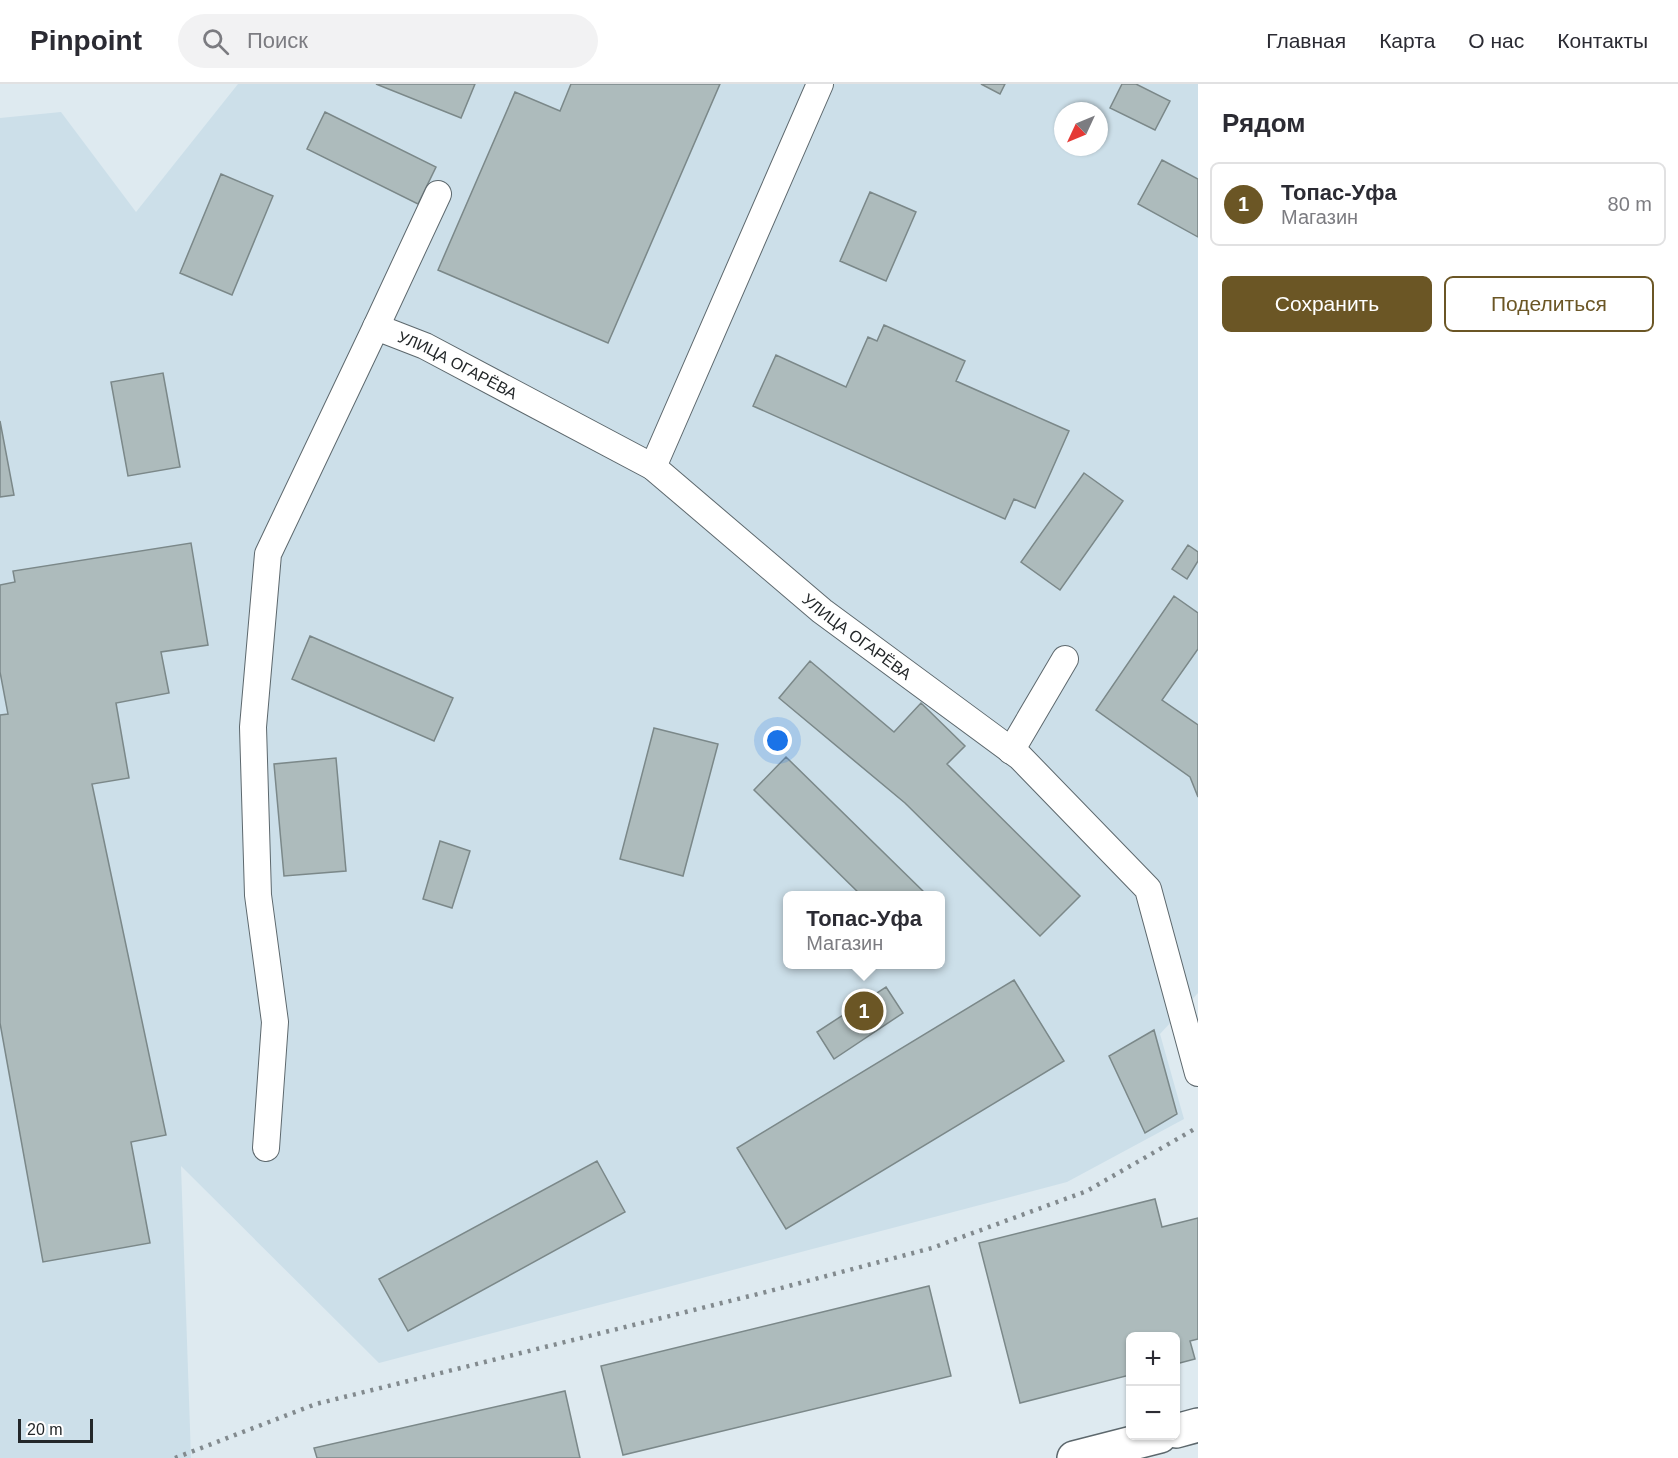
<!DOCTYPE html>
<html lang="ru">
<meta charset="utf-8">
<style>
:root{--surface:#fff;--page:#f2f2f3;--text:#2b2b33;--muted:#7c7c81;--line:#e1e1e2;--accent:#6b5625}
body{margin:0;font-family:Helvetica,sans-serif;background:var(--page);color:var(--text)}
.controls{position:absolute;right:18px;bottom:18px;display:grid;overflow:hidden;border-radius:9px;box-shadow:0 2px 4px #0004}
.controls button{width:54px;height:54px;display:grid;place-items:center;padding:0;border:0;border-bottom:2px solid var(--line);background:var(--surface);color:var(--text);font:30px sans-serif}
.compass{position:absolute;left:1054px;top:18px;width:54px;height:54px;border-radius:50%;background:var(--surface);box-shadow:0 2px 4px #0004;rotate:226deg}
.scale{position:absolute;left:18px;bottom:15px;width:75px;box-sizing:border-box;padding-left:6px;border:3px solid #232729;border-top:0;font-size:16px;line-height:21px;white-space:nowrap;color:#232729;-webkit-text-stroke:4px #fff;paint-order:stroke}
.you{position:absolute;left:778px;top:657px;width:21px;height:21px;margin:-15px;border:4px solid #fff;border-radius:50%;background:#1a73e8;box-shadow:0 0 0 9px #1a73e833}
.badge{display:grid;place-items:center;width:39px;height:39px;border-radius:50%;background:var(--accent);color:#fff;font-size:20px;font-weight:700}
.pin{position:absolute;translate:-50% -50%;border:3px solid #fff;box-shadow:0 2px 6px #0006}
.popup{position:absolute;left:783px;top:807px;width:162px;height:78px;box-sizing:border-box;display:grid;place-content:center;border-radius:9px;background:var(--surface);filter:drop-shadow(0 2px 4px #0005);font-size:20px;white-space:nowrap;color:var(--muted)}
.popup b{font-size:22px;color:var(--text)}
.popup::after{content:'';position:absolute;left:50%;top:100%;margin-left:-12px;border:12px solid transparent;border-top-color:var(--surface)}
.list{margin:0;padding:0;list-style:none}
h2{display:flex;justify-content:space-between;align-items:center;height:78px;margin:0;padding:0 24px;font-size:26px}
h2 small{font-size:20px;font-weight:400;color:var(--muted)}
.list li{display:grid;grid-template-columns:39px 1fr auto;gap:18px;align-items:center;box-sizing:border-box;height:84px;margin:0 12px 12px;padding:0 12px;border:2px solid var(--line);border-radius:9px}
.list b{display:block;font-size:22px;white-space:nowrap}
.list p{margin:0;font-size:20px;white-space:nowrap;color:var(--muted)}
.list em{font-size:20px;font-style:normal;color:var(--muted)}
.actions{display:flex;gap:12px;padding:18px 24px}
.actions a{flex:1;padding:14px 0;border:2px solid var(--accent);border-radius:9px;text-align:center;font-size:21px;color:var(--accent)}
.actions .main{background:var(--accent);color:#fff}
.icon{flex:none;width:33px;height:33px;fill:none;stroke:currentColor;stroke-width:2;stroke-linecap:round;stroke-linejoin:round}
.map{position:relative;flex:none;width:1198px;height:1374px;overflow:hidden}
header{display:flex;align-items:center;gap:36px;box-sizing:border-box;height:84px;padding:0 30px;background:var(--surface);border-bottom:2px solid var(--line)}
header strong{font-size:28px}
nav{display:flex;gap:33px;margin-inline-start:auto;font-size:21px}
.search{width:420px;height:54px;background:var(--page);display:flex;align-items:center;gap:15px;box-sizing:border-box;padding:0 21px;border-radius:33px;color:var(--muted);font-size:22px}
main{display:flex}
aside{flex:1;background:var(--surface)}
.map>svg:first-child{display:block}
</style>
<header>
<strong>Pinpoint</strong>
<div class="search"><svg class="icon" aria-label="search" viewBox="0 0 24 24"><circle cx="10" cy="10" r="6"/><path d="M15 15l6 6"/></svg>Поиск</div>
<nav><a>Главная</a><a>Карта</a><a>О нас</a><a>Контакты</a></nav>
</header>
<main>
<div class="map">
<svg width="1198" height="1374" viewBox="0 0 1198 1374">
<rect width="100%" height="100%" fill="#deeaf0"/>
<path fill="#ccdfe9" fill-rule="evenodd" d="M238,0H1198V909L1160,950L1184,1035L1067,1098L379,1279L181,1082L191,1374H0V34L61,28L136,128ZM1063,27H1099V63H1063ZM788,812H940V880H788Z"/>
<path fill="#adbbbc" stroke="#7b8889" stroke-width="1.5" d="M376,0H475L461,34Z
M571,0H720L608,259L438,186L515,8L560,27Z
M981,0H1005L1000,10Z
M1122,0H1136L1170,17L1155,46L1110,24Z
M325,28L436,83L418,120L307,65Z
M1162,76L1198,95V153L1138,120Z
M221,90L273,112L232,211L180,189Z
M870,108L916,128L886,197L840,177Z
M884,241L965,277L956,297L1069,347L1035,424L1014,415L1005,435L753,322L776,271L846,303L868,253L877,257Z
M163,289L180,383L128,392L111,298Z
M0,337L14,411L0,413Z
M1084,389L1123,417L1060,506L1021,478Z
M191,459L208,561L161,568L169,609L116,619L129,694L92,700L166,1051L131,1058L150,1159L43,1178L0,939V631L8,630L0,588V501L15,498L13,487Z
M1188,461L1198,468V477L1187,495L1172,485Z
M1174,512L1198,529V565L1162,616L1198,641V713L1190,693L1096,626Z
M310,552L453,614L434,657L292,595Z
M810,577L894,648L921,619L965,662L947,680L1080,812L1040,852L905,719L779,614Z
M654,644L718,660L683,792L620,775Z
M786,673L928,812H862L754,706Z
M336,674L346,787L284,792L274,680Z
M440,757L470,767L452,824L423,815Z
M1014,896L1064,977L786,1145L737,1064Z
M886,903L903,929L834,975L817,948Z
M1154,946L1177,1030L1145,1049L1109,972Z
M597,1077L625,1128L408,1247L379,1195Z
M1155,1115L1162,1143L1198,1134V1255L1190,1257L1195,1275L1176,1280V1252H1130V1291L1020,1319L979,1159Z
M929,1202L951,1292L623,1371L601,1282Z
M565,1307L580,1374H317L314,1364Z"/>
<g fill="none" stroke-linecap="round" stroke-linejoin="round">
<g stroke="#5d686d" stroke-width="28">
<g id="minor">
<path id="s1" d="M376,243L425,262L653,383L822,527L1020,673L1148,805L1198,989"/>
<path d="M653,383L820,0"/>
<path d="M1011,667L1065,575"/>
<path d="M266,1064L275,938L258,811L253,643L268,470L376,243L438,110"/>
</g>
</g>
<g stroke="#5d686d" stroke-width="36">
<path id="major" d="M1176,1347L1198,1341
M1074,1374L1160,1352"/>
</g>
<use href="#minor" stroke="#fff" stroke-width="26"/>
<use href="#major" stroke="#fff" stroke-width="33"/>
<path stroke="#828a8e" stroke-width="4.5" stroke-dasharray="3 6" stroke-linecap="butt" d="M175,1374L316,1320L766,1208L932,1164L1087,1107L1198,1043"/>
</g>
<g text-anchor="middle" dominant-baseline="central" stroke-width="6" stroke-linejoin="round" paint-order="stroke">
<g font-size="16" fill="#232729" stroke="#fff">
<text stroke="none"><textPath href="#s1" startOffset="90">УЛИЦА ОГАРЁВА</textPath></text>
<text stroke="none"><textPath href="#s1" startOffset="576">УЛИЦА ОГАРЁВА</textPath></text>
</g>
</g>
</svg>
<div class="controls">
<button>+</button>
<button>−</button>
</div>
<svg class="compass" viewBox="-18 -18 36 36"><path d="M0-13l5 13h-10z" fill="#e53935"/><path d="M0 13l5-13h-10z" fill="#7c7c81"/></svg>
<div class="scale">20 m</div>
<div class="you"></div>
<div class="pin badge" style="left:864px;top:927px">1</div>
<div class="popup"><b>Топас-Уфа</b>Магазин</div>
</div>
<aside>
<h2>Рядом<small></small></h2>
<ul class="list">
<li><span class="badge">1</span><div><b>Топас-Уфа</b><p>Магазин</p></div><em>80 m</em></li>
</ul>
<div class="actions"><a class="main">Сохранить</a><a>Поделиться</a></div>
</aside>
</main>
